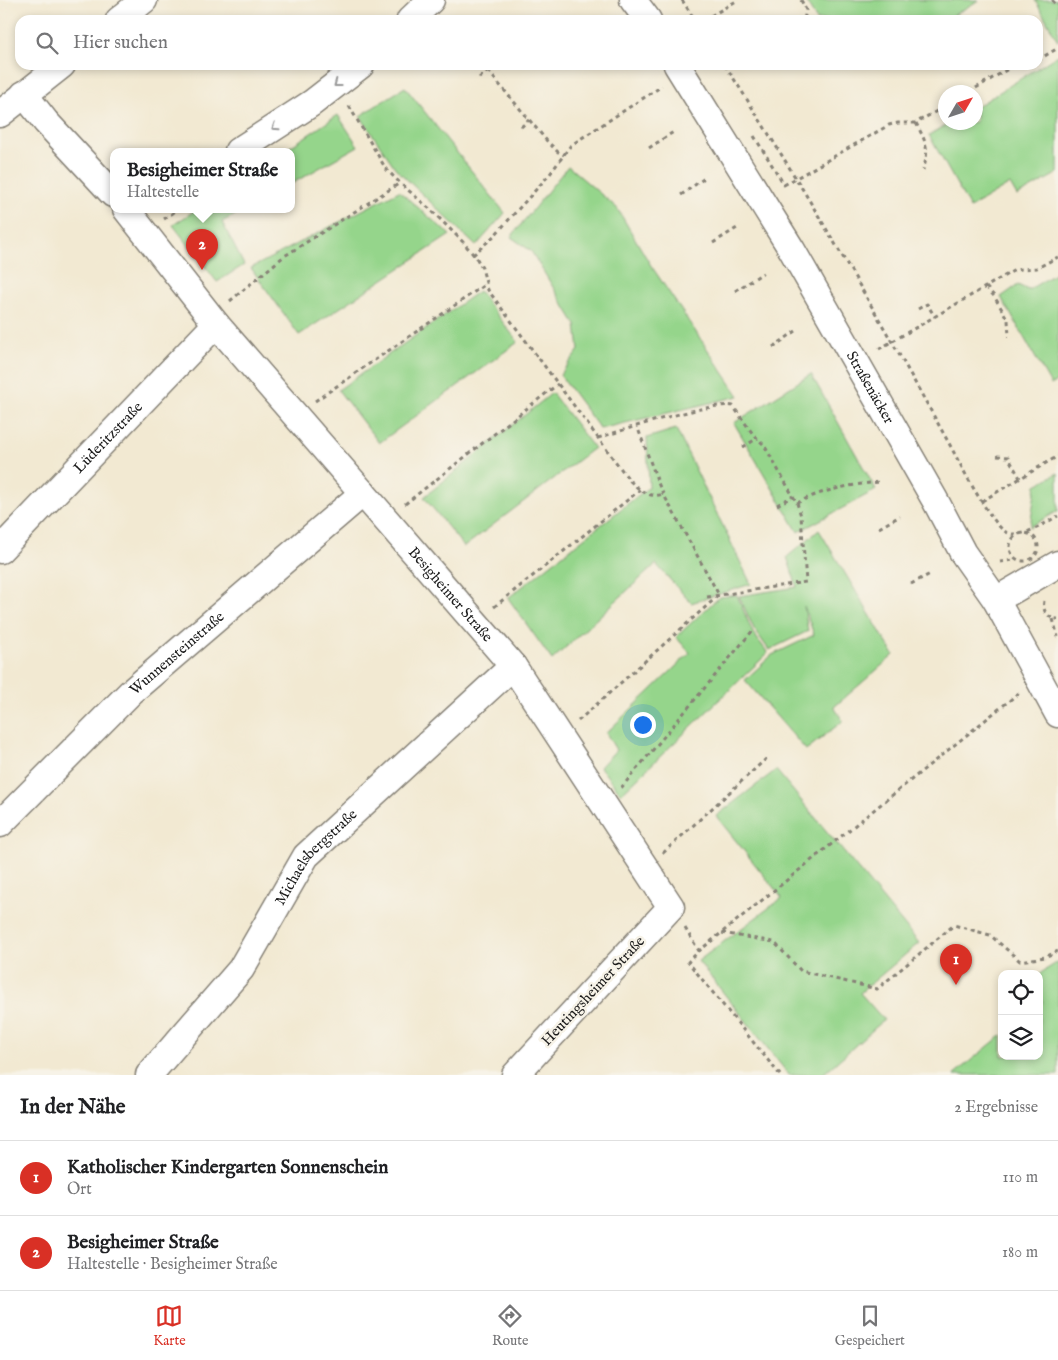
<!DOCTYPE html>
<html lang="de">
<meta charset="utf-8">
<style>
:root{--surface:#fff;--page:#f2f2f2;--text:#202124;--muted:#757577;--line:#e0e0e0;--accent:#d93025}
body{margin:0;font-family:"IM FELL English",serif;background:var(--page);color:var(--text)}
.controls{position:absolute;right:15px;bottom:15px;display:grid;overflow:hidden;border-radius:10px;box-shadow:0 2px 8px #0003}
.controls button{width:45px;height:45px;display:grid;place-items:center;padding:0;border:0;border-bottom:1px solid var(--line);background:var(--surface);color:var(--text);font:25px sans-serif}
.compass{position:absolute;left:938px;top:85px;width:45px;height:45px;border-radius:50%;background:var(--surface);box-shadow:0 2px 8px #0003;rotate:51deg}
.you{position:absolute;left:642px;top:724px;width:18px;height:18px;margin:-12px;border:4px solid #fff;border-radius:50%;background:#1a73e8;box-shadow:0 0 0 8px #1a73e833}
.badge{display:grid;place-items:center;width:32px;height:32px;border-radius:50%;background:var(--accent);color:#fff;font-size:16px;font-weight:700}
.pin{position:absolute;translate:-50% -41px;filter:drop-shadow(0 1px 2px #0008)}
.pin::after{content:'';position:absolute;top:26px;width:18px;height:15px;background:inherit;clip-path:polygon(0 0,100% 0,50% 100%)}
.popup{position:absolute;left:110px;top:148px;width:185px;height:65px;box-sizing:border-box;display:grid;place-content:center;border-radius:10px;background:var(--surface);filter:drop-shadow(0 1px 4px #0005);font-size:16px;white-space:nowrap;color:var(--muted)}
.popup b{font-size:19px;color:var(--text)}
.popup::after{content:'';position:absolute;left:50%;top:100%;margin-left:-10px;border:10px solid transparent;border-top-color:var(--surface)}
.list{margin:0;padding:0;list-style:none}
h2{display:flex;justify-content:space-between;align-items:center;height:65px;margin:0;padding:0 20px;font-size:21px}
h2 small{font-size:16px;font-weight:400;color:var(--muted)}
.list li{display:grid;grid-template-columns:32px 1fr auto;gap:15px;align-items:center;box-sizing:border-box;height:75px;padding:0 20px;border-top:1px solid var(--line)}
.list b{display:block;font-size:19px;white-space:nowrap}
.list p{margin:0;font-size:16px;white-space:nowrap;color:var(--muted)}
.list em{font-size:16px;font-style:normal;color:var(--muted)}
.icon{flex:none;width:28px;height:28px;fill:none;stroke:currentColor;stroke-width:2;stroke-linecap:round;stroke-linejoin:round}
.map{position:relative;flex:none;width:1058px;height:1075px;overflow:hidden}
.search{position:absolute;background:var(--surface);box-shadow:0 2px 8px #0003;left:15px;right:15px;top:15px;height:55px;display:flex;align-items:center;gap:12px;box-sizing:border-box;padding:0 18px;border-radius:15px;color:var(--muted);font-size:19px}
.sheet{height:215px;background:var(--surface)}
nav{display:flex;justify-content:space-around;align-items:center;box-sizing:border-box;height:70px;border-top:1px solid var(--line);background:var(--surface);font-size:14px;color:var(--muted)}
nav a{display:grid;justify-items:center;gap:2px}
nav .on{color:var(--accent)}
.map>svg:first-child{display:block}
</style>
<div class="map">
<svg width="1058" height="1075" viewBox="0 0 1058 1075">
<rect width="100%" height="100%" fill="#f7f3e8"/>
<filter id="ink" filterUnits="userSpaceOnUse"><feTurbulence type="fractalNoise" baseFrequency=".02" numOctaves="2"/><feDisplacementMap in="SourceGraphic" scale="10" xChannelSelector="R" yChannelSelector="G"/><feConvolveMatrix kernelMatrix="1 2 1 2 8 2 1 2 1" color-interpolation-filters="sRGB"/></filter>
<filter id="wash" filterUnits="userSpaceOnUse"><feTurbulence type="fractalNoise" baseFrequency=".0096" numOctaves="4" result="noise"/><feDisplacementMap in="SourceGraphic" scale="20" xChannelSelector="R" yChannelSelector="G"/><feGaussianBlur stdDeviation="1.12" result="paint"/><feColorMatrix in="noise" values="0 0 0 0 0 0 0 0 0 0 0 0 0 0 0 0 0 1.4 0 .05"/><feComposite in="paint" operator="in"/></filter>
<g filter="url(#wash)">
<rect width="100%" height="100%" fill="#f2e9d2"/>
<path fill="#95d58b" stroke="#587854" d="M805,0H979L946,20H817Z
M1035,0H1058V41Z
M1058,55V173L1017,196L1010,184L970,208L929,135L950,123L976,122V107Z
M405,87L505,213L476,246L396,169L360,116Z
M338,115L358,146L291,184V151H284Z
M568,166L617,208L650,264L739,396L600,429L560,375L579,350L576,325L531,251L511,237Z
M399,191L450,235L299,335L251,268Z
M197,209H246L222,222L244,265L217,282L173,225Z
M1058,272V381L1051,385L1001,297L1018,285L1028,290Z
M479,291L518,342L379,443L338,390Z
M811,374L876,490L798,532L734,423Z
M552,393L594,448L464,547L424,497Z
M676,429L751,584L691,603L656,564L552,660L508,598L649,487L647,438Z
M1058,473V511L1030,527L1036,485Z
M819,530L894,655L834,707L843,721L806,750L745,680L772,655L814,635L804,606L808,631L769,650L754,629L739,596L797,587L787,557Z
M737,595L753,633L768,653L621,794L600,767L616,750L606,733L690,653L676,637L719,597Z
M776,770L919,943L860,993L884,1020L822,1075H789L698,961L782,898L716,816Z
M1058,962V1075H953L1002,1035V1056H1039V1005L1043,1002L1039,996V974Z"/>
</g>
<g filter="url(#ink)">
<g fill="none" stroke-linecap="round" stroke-linejoin="round">
<g stroke="#878277" stroke-width="29">
<g id="minor">
<path d="M633,0L648,20"/>
<path d="M119,20L144,0"/>
<path d="M410,20L431,0"/>
<path id="s1" d="M677,65L792,250L935,500L963,553L996,600L1058,714"/>
<path d="M24,94L46,122L113,194"/>
<path d="M0,114L62,65"/>
<path d="M238,151L312,103L361,65"/>
<path id="s2" d="M126,209L216,324L513,666L671,907L515,1075"/>
<path id="s3" d="M0,550L216,324"/>
<path d="M996,600L1058,564"/>
<path id="s4" d="M0,824L131,692L363,493"/>
<path id="s5" d="M149,1075L241,969L306,856L513,666"/>
</g>
</g>
<path stroke="#878277" stroke-width="3" stroke-dasharray="4 4" stroke-linecap="butt" d="M682,0L695,20
M801,0L806,10L804,20
M1052,0L1056,5L1058,4
M539,20L544,16
M704,20L738,0
M1038,60L1058,48
M483,65L547,141L558,152L564,155
M725,65C805,189 879,317 951,447C960,464 991,524 1006,532C1021,540 1045,523 1058,516
M1028,65H1029
M479,78L488,71
M969,92L1015,65
M349,106L386,169L400,183L431,210L463,242L477,259L482,268L488,290L630,481C640,490 649,499 663,494
M916,123C926,142 930,149 923,170
M521,127L529,120
M754,136L785,186
M649,148L675,131
M784,185L889,125L898,123H915L946,106
M681,195L706,177
M164,219L179,209
M713,243L737,228
M473,255L495,235L550,174L571,145L662,86
M986,287L994,296L1008,320L1009,337
M735,291L763,273
M230,301L283,257L400,183
M918,309L927,304L935,317
M773,347L796,331
M879,349L1013,271L1021,269L1037,268L1058,257
M315,401L486,284
M598,438C624,430 712,401 733,406L753,434L764,445L797,503L801,516L806,582L707,597
M743,447L758,438
M997,456L1008,457L1020,478
M982,501L1058,456
M797,503C822,490 853,484 881,482
M405,504L558,384
M777,505L793,496
M879,528L900,516
M1010 547a14 14 0 1 1 28 0a14 14 0 1 1-28 0Z
M1000,562L1014,560
M911,584L932,573
M1044,601C1042,611 1048,619 1058,619
M494,607L640,490
M1053,619L1058,637
M578,721L719,595L660,488L637,426
M621,788L754,629
M663,853L767,758
M685,928L699,951
M722,933L774,942L801,971L877,989L954,925L990,935L1020,961L1045,957L1058,951
M780,1075L688,962L699,951L1020,692"/>
<use href="#minor" stroke="#fff" stroke-width="26"/>
</g>
<defs><path id="oneway-chevron" d="M-2-3.5L2.5 0L-2 3.5" fill="none" stroke-width="1.6" stroke-linecap="round" stroke-linejoin="round" transform="scale(1.25)"/></defs>
<g stroke="#999">
<use href="#oneway-chevron" transform="translate(337 84) rotate(143)"/>
<use href="#oneway-chevron" transform="translate(275 127) rotate(147)"/>
</g>
</g>
<g text-anchor="middle" dominant-baseline="central" stroke-width="5" stroke-linejoin="round" paint-order="stroke">
<g font-size="15" fill="#1c1c1c" stroke="#f7f3e8">
<text stroke="none"><textPath href="#s1" startOffset="376">Straßenäcker</textPath></text>
<text stroke="none"><textPath href="#s3" startOffset="156">Lüderitzstraße</textPath></text>
<text stroke="none"><textPath href="#s2" startOffset="504">Besigheimer Straße</textPath></text>
<text stroke="none"><textPath href="#s4" startOffset="246">Wunnensteinstraße</textPath></text>
<text stroke="none"><textPath href="#s5" startOffset="276">Michaelsbergstraße</textPath></text>
<text transform="translate(593 991) rotate(-47)">Heutingsheimer Straße</text>
</g>
</g>
</svg>
<div class="controls">
<button><svg class="icon" aria-label="locate" viewBox="0 0 24 24"><circle cx="12" cy="12" r="6"/><path d="M12 2v4M12 18v4M2 12h4M18 12h4"/></svg></button>
<button><svg class="icon" aria-label="layers" viewBox="0 0 24 24"><path d="M12 4l9 5-9 5-9-5zM3 14l9 5 9-5"/></svg></button>
</div>
<svg class="compass" viewBox="-18 -18 36 36"><path d="M0-13l5 13h-10z" fill="#e53935"/><path d="M0 13l5-13h-10z" fill="#757577"/></svg>
<div class="you"></div>
<div class="pin badge" style="left:956px;top:985px">1</div>
<div class="pin badge" style="left:202px;top:270px">2</div>
<div class="popup"><b>Besigheimer Straße</b>Haltestelle</div>
<div class="search"><svg class="icon" aria-label="search" viewBox="0 0 24 24"><circle cx="10" cy="10" r="6"/><path d="M15 15l6 6"/></svg>Hier suchen</div>
</div>
<section class="sheet">
<h2>In der Nähe<small>2 Ergebnisse</small></h2>
<ul class="list">
<li><span class="badge">1</span><div><b>Katholischer Kindergarten Sonnenschein</b><p>Ort</p></div><em>110 m</em></li>
<li><span class="badge">2</span><div><b>Besigheimer Straße</b><p>Haltestelle · Besigheimer Straße</p></div><em>180 m</em></li>
</ul>
</section>
<nav>
<a class="on"><svg class="icon" aria-label="map" viewBox="0 0 24 24"><path d="M3 6l6-2 6 2 6-2v14l-6 2-6-2-6 2zM9 4v14M15 6v14"/></svg>Karte</a>
<a><svg class="icon" aria-label="directions" viewBox="0 0 24 24"><path d="M12 3l9 9-9 9-9-9zM9 14v-3h6M13 9l2 2-2 2"/></svg>Route</a>
<a><svg class="icon" aria-label="saved" viewBox="0 0 24 24"><path d="M7 4h10v16l-5-4-5 4z"/></svg>Gespeichert</a>
</nav>
